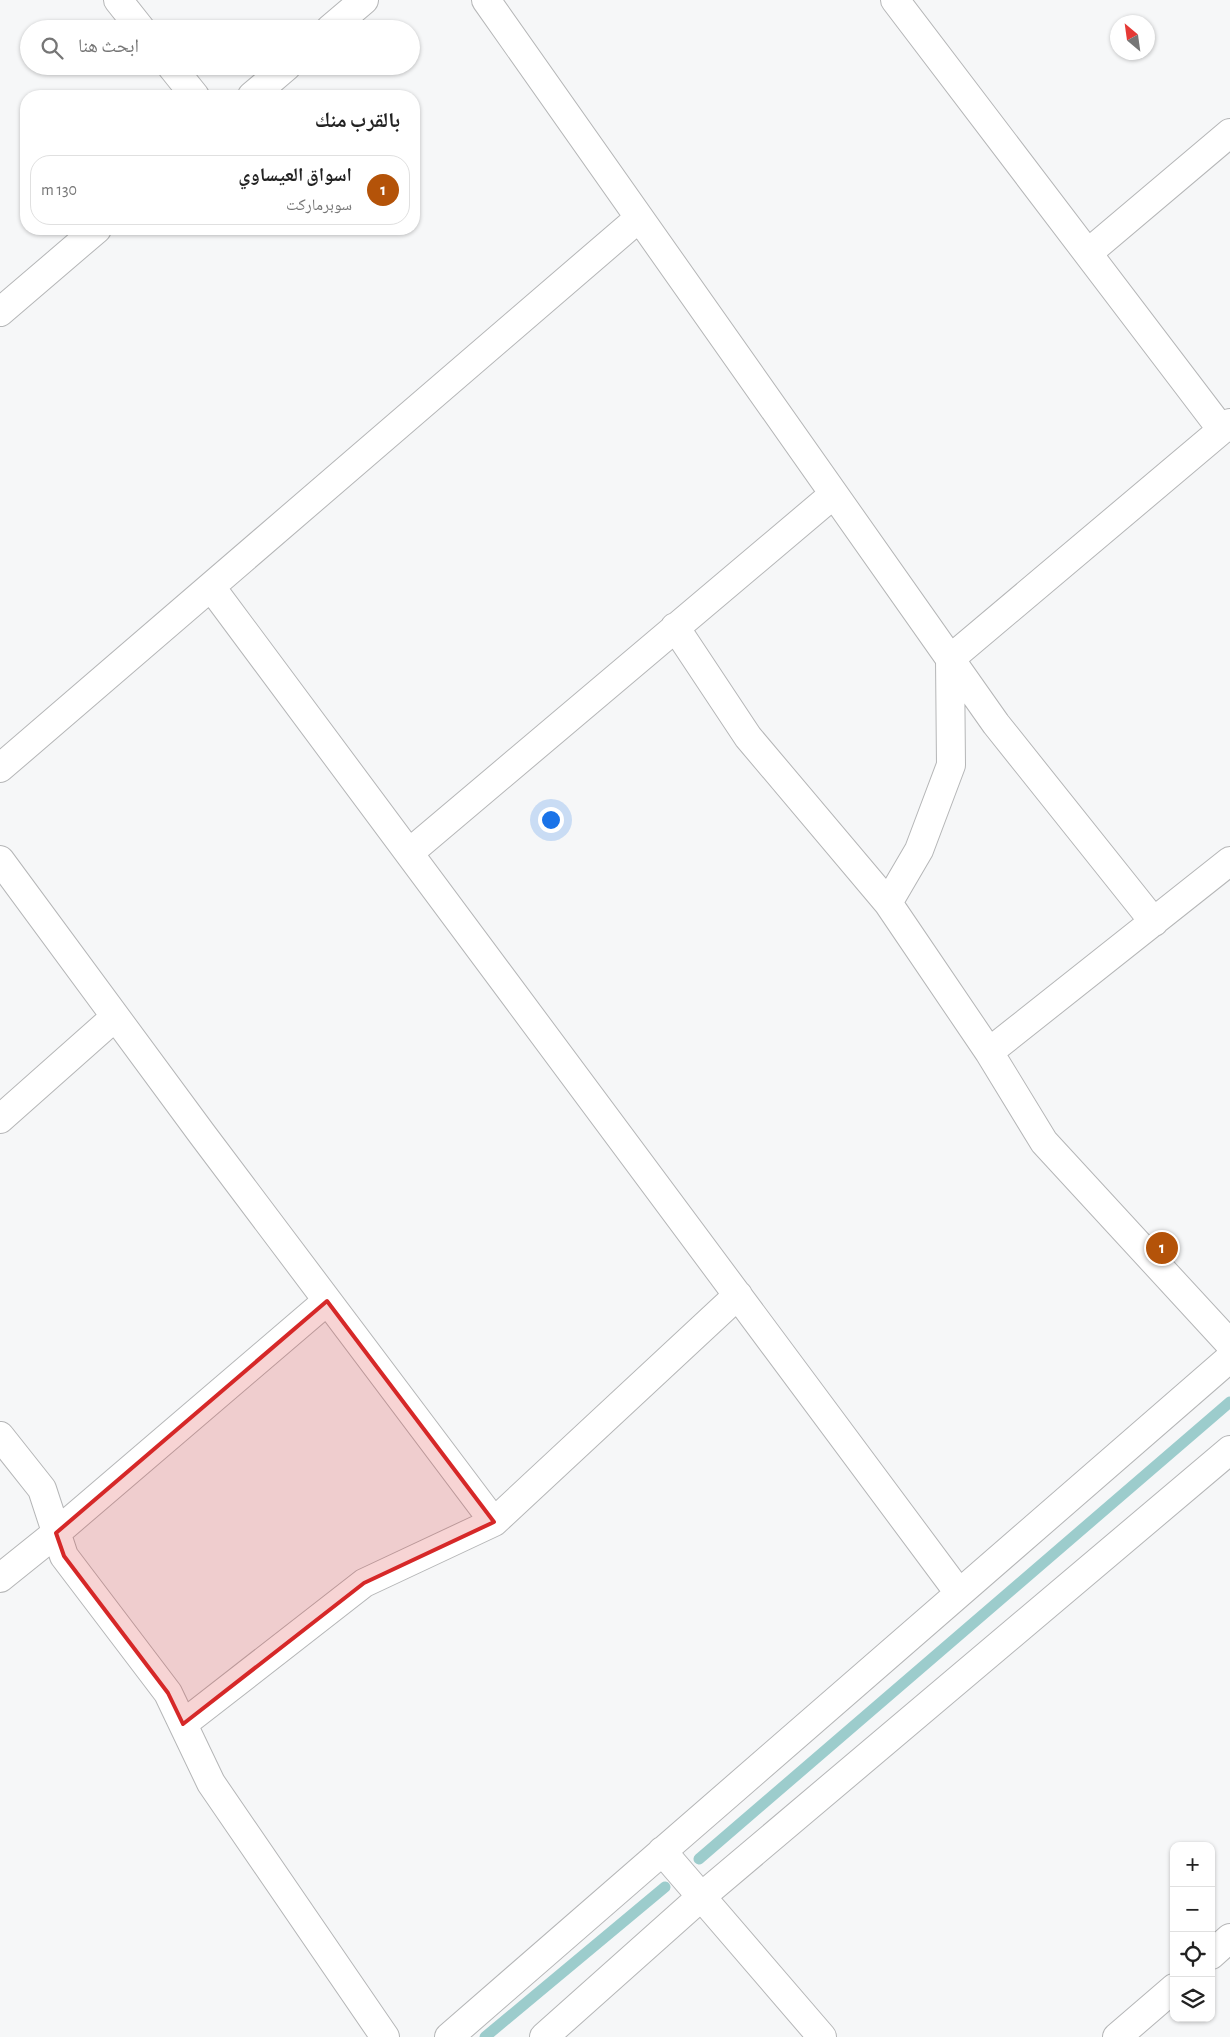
<!DOCTYPE html>
<html lang="ar">
<meta charset="utf-8">
<style>
:root{--surface:#fff;--page:#f6f6f6;--text:#222;--muted:#767676;--line:#e0e0e0;--accent:#b45309}
body{margin:0;font-family:"Alegreya Sans","Noto Naskh Arabic",sans-serif;background:var(--page);color:var(--text);direction:rtl}
.controls{position:absolute;right:15px;bottom:15px;display:grid;overflow:hidden;border-radius:10px;box-shadow:0 1px 4px #0004}
.controls button{width:45px;height:45px;display:grid;place-items:center;padding:0;border:0;border-bottom:1px solid var(--line);background:var(--surface);color:var(--text);font:25px sans-serif}
.compass{position:absolute;left:1110px;top:15px;width:45px;height:45px;border-radius:50%;background:var(--surface);box-shadow:0 1px 4px #0004;rotate:331deg}
.you{position:absolute;left:550px;top:819px;width:18px;height:18px;margin:-12px;border:4px solid #fff;border-radius:50%;background:#1a73e8;box-shadow:0 0 0 8px #1a73e833}
.badge{display:grid;place-items:center;width:32px;height:32px;border-radius:50%;background:var(--accent);color:#fff;font-size:16px;font-weight:700}
.pin{position:absolute;translate:-50% -50%;border:2px solid #fff;box-shadow:0 1px 5px #0006}
.list{margin:0;padding:0;list-style:none}
h2{display:flex;justify-content:space-between;align-items:center;height:65px;margin:0;padding:0 20px;font-size:21px}
h2 small{font-size:16px;font-weight:400;color:var(--muted)}
.list li{display:grid;grid-template-columns:32px 1fr auto;gap:15px;align-items:center;box-sizing:border-box;height:70px;margin:0 10px 10px;padding:0 10px;border:1px solid var(--line);border-radius:20px}
.list b{display:block;font-size:19px;white-space:nowrap}
.list p{margin:0;font-size:16px;white-space:nowrap;color:var(--muted)}
.list em{font-size:16px;font-style:normal;color:var(--muted)}
.icon{flex:none;width:28px;height:28px;fill:none;stroke:currentColor;stroke-width:2;stroke-linecap:round;stroke-linejoin:round}
.map{position:relative;flex:none;width:1230px;height:2037px;overflow:hidden;direction:ltr}
.search{position:absolute;background:var(--surface);box-shadow:0 1px 4px #0004;left:20px;top:20px;width:400px;height:55px;display:flex;align-items:center;gap:12px;box-sizing:border-box;padding:0 18px;border-radius:28px;color:var(--muted);font-size:19px}
.panel{position:absolute;background:var(--surface);box-shadow:0 1px 4px #0004;left:20px;top:90px;width:400px;height:145px;border-radius:20px;direction:rtl}
.map>svg:first-child{display:block}
</style>
<div class="map">
<svg width="1230" height="2037" viewBox="0 0 1230 2037">
<rect width="100%" height="100%" fill="#f6f7f8"/>
<g fill="none" stroke-linecap="round" stroke-linejoin="round">
<path stroke="#9ccccc" stroke-width="11" d="M699,1859L1230,1402
M485,2037L665,1887"/>
<g stroke="#b5b6b7" stroke-width="30">
<path id="minor" d="M118,0L141,29
M486,0L996,724L1154,922
M895,0L1222,430
M330,29L364,0
M171,66L195,96
M252,96L287,66
M1088,253L1230,133
M0,312L97,229
M1230,423L950,659L951,765L919,850L888,903L989,1052L1044,1142L1230,1344
M211,587L959,1593
M675,627L748,737L888,903
M0,768L639,218
M409,853L834,494
M0,860L202,1134L494,1522
M989,1052L1230,861
M0,1119L115,1017
M0,1436L42,1489L64,1556L168,1693L211,1783L385,2037
M0,1578L56,1533L327,1301
M183,1724L364,1583L494,1522L738,1295
M662,1851L822,2037
M1211,1955L1230,1938
M449,2037L1230,1358
M544,2037L701,1897L1230,1450
M1117,2037L1174,1988"/>
</g>
<use href="#minor" stroke="#fff" stroke-width="28"/>
</g>
<path fill="#d62828" fill-opacity="0.2" stroke="#d62828" stroke-width="4" stroke-linejoin="round" d="M327,1301L494,1522L364,1583L183,1724L168,1693L64,1556L56,1533Z"/>
</svg>
<div class="controls">
<button>+</button>
<button>−</button>
<button><svg class="icon" aria-label="locate" viewBox="0 0 24 24"><circle cx="12" cy="12" r="6"/><path d="M12 2v4M12 18v4M2 12h4M18 12h4"/></svg></button>
<button><svg class="icon" aria-label="layers" viewBox="0 0 24 24"><path d="M12 4l9 5-9 5-9-5zM3 14l9 5 9-5"/></svg></button>
</div>
<svg class="compass" viewBox="-18 -18 36 36"><path d="M0-13l5 13h-10z" fill="#e53935"/><path d="M0 13l5-13h-10z" fill="#767676"/></svg>
<div class="you"></div>
<div class="pin badge" style="left:1162px;top:1248px">1</div>
<div class="search"><svg class="icon" aria-label="search" viewBox="0 0 24 24"><circle cx="10" cy="10" r="6"/><path d="M15 15l6 6"/></svg>ابحث هنا</div>
<section class="panel">
<h2>بالقرب منك<small></small></h2>
<ul class="list">
<li><span class="badge">1</span><div><b>اسواق العيساوي</b><p>سوبرماركت</p></div><em>130 m</em></li>
</ul>
</section>
</div>
